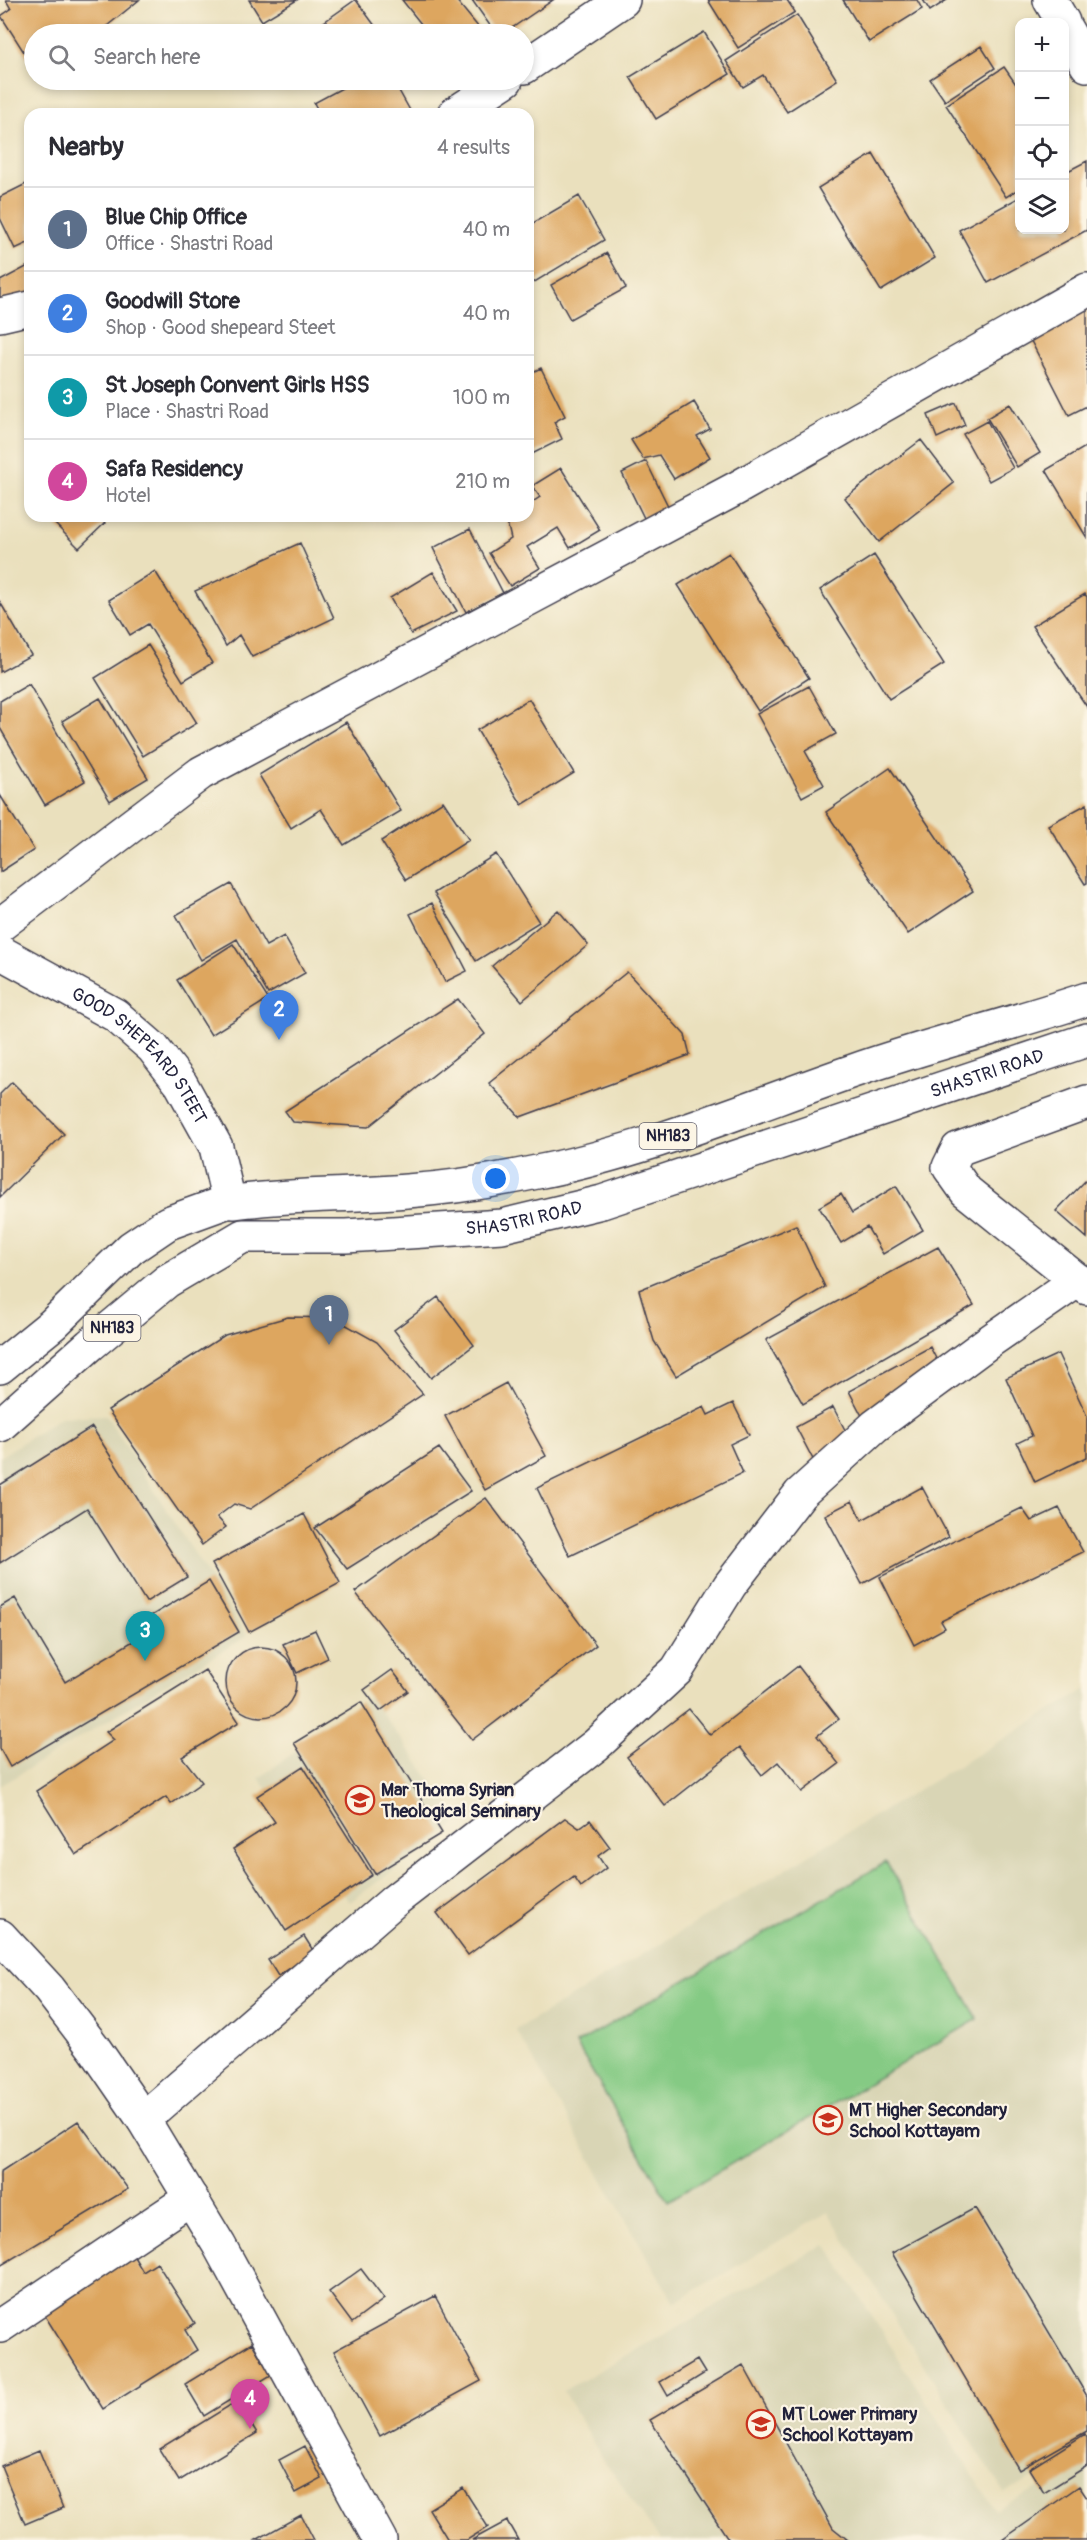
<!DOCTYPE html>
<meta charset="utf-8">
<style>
:root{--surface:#fff;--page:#f7f7f7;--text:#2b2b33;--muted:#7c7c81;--line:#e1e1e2;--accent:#0f766e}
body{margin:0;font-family:Pangolin,sans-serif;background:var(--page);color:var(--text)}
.controls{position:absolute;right:18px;top:18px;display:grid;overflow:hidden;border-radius:12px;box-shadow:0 3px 9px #0003}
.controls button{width:54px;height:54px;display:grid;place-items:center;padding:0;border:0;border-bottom:2px solid var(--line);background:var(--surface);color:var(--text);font:30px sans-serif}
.you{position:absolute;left:496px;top:1179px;width:21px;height:21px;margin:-15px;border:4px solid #fff;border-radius:50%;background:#1a73e8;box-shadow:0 0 0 9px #1a73e833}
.badge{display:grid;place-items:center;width:39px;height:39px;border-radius:50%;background:var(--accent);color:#fff;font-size:20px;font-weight:700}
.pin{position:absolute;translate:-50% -50px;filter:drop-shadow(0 2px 3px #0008)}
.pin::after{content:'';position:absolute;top:32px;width:21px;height:18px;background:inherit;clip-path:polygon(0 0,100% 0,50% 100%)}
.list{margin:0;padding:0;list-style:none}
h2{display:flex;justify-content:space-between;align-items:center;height:78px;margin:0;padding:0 24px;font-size:26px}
h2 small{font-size:20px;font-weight:400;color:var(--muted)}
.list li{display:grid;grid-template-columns:39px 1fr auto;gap:18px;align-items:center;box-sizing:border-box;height:84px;padding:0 24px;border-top:2px solid var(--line)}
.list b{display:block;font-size:22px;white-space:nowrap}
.list p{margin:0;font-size:20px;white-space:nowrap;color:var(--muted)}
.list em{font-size:20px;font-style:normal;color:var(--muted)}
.icon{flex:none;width:33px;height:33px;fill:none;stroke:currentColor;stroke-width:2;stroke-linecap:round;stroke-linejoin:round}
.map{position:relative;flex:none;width:1087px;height:2540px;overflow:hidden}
.search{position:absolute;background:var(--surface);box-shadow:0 3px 9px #0003;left:24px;top:24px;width:510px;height:66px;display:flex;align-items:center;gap:15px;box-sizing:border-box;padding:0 21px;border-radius:33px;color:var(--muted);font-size:22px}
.panel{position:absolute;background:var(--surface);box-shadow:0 3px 9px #0003;left:24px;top:108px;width:510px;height:414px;border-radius:18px}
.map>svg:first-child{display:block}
</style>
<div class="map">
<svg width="1087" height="2540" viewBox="0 0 1087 2540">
<rect width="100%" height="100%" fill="#fcf5e5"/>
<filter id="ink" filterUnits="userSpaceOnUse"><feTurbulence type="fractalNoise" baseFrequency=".0167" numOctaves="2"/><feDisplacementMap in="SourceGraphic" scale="12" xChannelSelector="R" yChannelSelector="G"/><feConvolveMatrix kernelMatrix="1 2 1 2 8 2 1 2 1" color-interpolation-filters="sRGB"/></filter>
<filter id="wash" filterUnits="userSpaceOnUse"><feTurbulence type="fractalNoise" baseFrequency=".008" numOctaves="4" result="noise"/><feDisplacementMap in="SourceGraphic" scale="24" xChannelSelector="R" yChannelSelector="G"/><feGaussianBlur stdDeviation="1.35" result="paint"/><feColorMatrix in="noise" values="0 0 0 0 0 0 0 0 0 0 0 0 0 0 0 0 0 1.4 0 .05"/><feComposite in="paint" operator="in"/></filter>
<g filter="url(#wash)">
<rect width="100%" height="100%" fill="#eae0bd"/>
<path fill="#d9d5b5" d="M106,1415L247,1636L0,1786V1457L61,1417Z
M1087,1689V2451L1004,2493L828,2212L674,2303L516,2030Z
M370,1697L461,1821L350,1902L259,1778Z
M826,2244L995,2510L1087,2463V2540H660L601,2456L563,2391Z"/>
<path fill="#85ca84" stroke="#547660" stroke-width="1.5" d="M886,1862L978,2019L668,2201L576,2044Z"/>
<g id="blocks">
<path fill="#dda65f" d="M6,0H139L97,34H34V68L1,16L11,9Z
M249,0H297L262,21Z
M356,0L381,34H307L355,0Z
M402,0H456L484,34H429Z
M472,0H553L503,34H496Z
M708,0H787L795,12L738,48Z
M843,0H917L922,9L869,42Z
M923,0H947L930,11Z
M797,15L837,80L787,112L763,75L743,87L726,61Z
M704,32L730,74L656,119L630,77Z
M981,46L995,68L945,101L930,79Z
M1004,67L1020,90V188L1006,197L946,105Z
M328,80H344L334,87Z
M357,80H393L412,114H320L314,103Z
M873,154L935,258L881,291L818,188Z
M1087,161V230L988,283L959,230L1020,197V230H1064V173Z
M30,182V242L15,249L0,218V197Z
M579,196L604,240L528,286V226Z
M607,253L626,288L570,319L551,285Z
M30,265V307L0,306V281Z
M1087,308V406L1069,415L1030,339Z
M541,368L565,416L554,422L562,439L528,456V374Z
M694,402L710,429L697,436L710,457L674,479L659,455L643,459L631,440Z
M956,403L965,425L937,438L928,415Z
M1010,404L1040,453L1017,467L987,418Z
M987,421L1013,468L989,481L963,434Z
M921,440L954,483L879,542L845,498Z
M1087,446V538L1046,470Z
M646,461L668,506L645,520L622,473Z
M561,468L600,530L570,548L558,528L527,547L540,568L510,586L489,553L511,539L506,518L528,516V505L540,497L532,486Z
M53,516H98L105,523L79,548L50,519Z
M470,529L503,593L466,612L433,548Z
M300,543L334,618L252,657L239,635L226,646L195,591Z
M729,553L809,678L758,711L678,585Z
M874,555L944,664L889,699L820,590Z
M155,571L212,663L183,681L148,624L130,635L109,600Z
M433,572L457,611L411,634L390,598Z
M1085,594L1087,597V707L1032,626Z
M0,602L31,655L0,672Z
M148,645L197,723L143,756L95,678Z
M29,684L85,781L45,805L0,728V701Z
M809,686L836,734L805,751L824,785L802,797L757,714Z
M100,698L148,778L110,801L62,721Z
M529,699L574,773L522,805L477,730Z
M346,722L401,811L344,845L321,809L291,828L259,775Z
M890,768L973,891L908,934L826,812Z
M0,795L34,850L0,872Z
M443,801L469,840L406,880L381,841Z
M1087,804V883L1085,884L1048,825Z
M496,854L539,922L476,961L434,893Z
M231,884L266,946L284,936L305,973L268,994L237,939L201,960L176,915Z
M432,903L467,971L445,982L410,914Z
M558,910L588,945L522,1001L492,966Z
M233,944L268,999L211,1035L177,980Z
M627,972L685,1035L690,1055L520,1117L489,1083Z
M458,999L485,1034L368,1127L293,1122L285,1111Z
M12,1082L64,1134L0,1197V1094Z
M1087,1179V1238L1056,1211Z
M896,1186L923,1230L883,1254L867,1227L841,1243L819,1207L841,1194L852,1213Z
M796,1225L825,1287L676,1376L654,1341L639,1290Z
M938,1247L974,1305L803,1404L766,1340Z
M438,1297L474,1345L431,1378L394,1330Z
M288,1317L334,1318L377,1342L423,1394L250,1509L234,1504L217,1517L226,1527L202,1545L108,1410L225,1335Z
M930,1347L952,1389L871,1433L849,1391Z
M1058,1354L1087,1416V1457L1035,1482L1017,1443L1032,1436L1006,1378Z
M506,1383L546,1456L485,1490L445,1416Z
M733,1403L749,1435L730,1444L743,1473L570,1556L537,1488L704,1407L708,1415Z
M833,1407L854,1447L817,1467L796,1427Z
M92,1427L187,1577L146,1602L87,1508L0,1563V1485Z
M439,1448L471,1491L347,1569L315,1528Z
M922,1487L949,1537L862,1584L825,1515L852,1501L862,1520Z
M486,1498L596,1645L472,1740L355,1592Z
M1022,1508L1031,1521L1059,1508L1083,1552L941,1621L945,1628L914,1645L880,1577Z
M304,1514L340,1583L249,1632L212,1564Z
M209,1581L239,1632L10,1767L0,1749V1607L15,1598L65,1682L135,1640L129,1629Z
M315,1630L328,1658L297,1673L283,1644Z
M226 1682a35 35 0 1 1 70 0a35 35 0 1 1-70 0Z
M798,1666L839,1719L817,1736L839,1764L802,1792L778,1762L762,1775L740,1747L665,1806L627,1757L689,1709L710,1735Z
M205,1670L239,1722L182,1757L202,1782L171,1804L166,1797L76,1855L36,1791L114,1740L106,1732Z
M392,1670L408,1691L380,1711L364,1690Z
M361,1702L442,1833L375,1874L294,1743Z
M303,1766L372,1875L286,1931L233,1849L275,1822L257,1796Z
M565,1818L579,1828L590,1820L610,1847L598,1856L606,1868L581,1887L574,1877L468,1955L437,1913Z
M304,1936L314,1952L278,1976L268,1960Z
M78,2121L128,2189L0,2266V2172Z
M975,2208L1087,2396V2431L1019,2470L892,2253Z
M133,2255L143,2272L157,2263L195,2323L185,2330L197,2350L103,2409L42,2311Z
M361,2269L384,2299L352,2323L329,2292Z
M435,2296L481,2381L380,2436L334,2351Z
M252,2343L271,2375L204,2416L185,2384Z
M697,2360L705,2373L668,2396L660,2382Z
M743,2365L833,2528L848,2540H729L650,2420Z
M237,2401L257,2433L179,2481L159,2449Z
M1085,2434L1087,2438V2466L1044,2493L1029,2469Z
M305,2446L322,2479L296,2493L279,2460Z
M39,2450L63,2508L25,2524L1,2466Z
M1079,2486L1087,2498V2540H1002Z
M463,2488L488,2527L467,2540H448L429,2509Z
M301,2515L314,2540H256Z
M507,2521L518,2540H472Z"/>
</g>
</g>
<g filter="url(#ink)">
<use href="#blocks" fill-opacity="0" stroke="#403e4e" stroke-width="1.5"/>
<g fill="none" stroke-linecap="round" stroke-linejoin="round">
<g stroke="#403e4e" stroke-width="36">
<path id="minor" d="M1050,0L1063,22
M1064,26L1087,65
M524,67L623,0
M454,114L506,80
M0,315L30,308
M0,925L201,773L737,488L1087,290
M1087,1102L958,1149L949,1167L966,1191L1087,1288
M143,2119L394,1901L596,1745L677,1670L730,1585L800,1494L875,1426L990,1341L1078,1280
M0,2326L191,2198"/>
</g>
<g stroke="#403e4e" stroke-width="36">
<g id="major">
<path id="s1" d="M0,952L115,1015L153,1048L181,1084L216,1147L229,1202"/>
<path d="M0,1936L49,1989L94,2048L143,2119L219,2245L380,2540"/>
</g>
</g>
<g stroke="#403e4e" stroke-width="36">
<g id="highway">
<path d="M235,1202C293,1194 349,1196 407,1191C451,1188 494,1181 537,1172C646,1151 749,1107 853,1071C930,1044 1009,1025 1087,999"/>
<path d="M0,1367L53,1324L131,1248L168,1223L223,1203"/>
<path id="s2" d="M0,1425L90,1345L167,1281L243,1236H346L502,1226L602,1202L1087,1040"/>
</g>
</g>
<use href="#minor" stroke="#fff" stroke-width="33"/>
<use href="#major" stroke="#fff" stroke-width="33"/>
<use href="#highway" stroke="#fff" stroke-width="33"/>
</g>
</g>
<defs>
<g id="university-ring" transform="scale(1.5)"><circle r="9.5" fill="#fcf5e5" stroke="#c8321e" stroke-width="1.5"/><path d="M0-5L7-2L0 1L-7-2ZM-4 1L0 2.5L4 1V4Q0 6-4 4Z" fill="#c8321e"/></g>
<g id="school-ring" transform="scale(1.5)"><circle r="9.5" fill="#fcf5e5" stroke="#c8321e" stroke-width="1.5"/><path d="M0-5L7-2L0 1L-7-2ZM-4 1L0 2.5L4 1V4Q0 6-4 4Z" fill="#c8321e"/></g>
</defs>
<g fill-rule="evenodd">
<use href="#university-ring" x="360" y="1800"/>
<use href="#school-ring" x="828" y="2120"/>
<use href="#school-ring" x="761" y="2424"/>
</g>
<g text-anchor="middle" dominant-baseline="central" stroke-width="4.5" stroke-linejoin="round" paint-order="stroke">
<g fill="#fcf5e5" stroke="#63616e" stroke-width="1.5">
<rect x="639.5" y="1123" width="57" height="26" rx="4.5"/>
<rect x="83.5" y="1315" width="57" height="26" rx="4.5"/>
</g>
<g font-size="16" font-weight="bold" fill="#22223b">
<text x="668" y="1136">NH183</text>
<text x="112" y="1328">NH183</text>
</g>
<g font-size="18" fill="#22223b" stroke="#fcf5e5">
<text stroke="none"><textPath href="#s1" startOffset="177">GOOD SHEPEARD STEET</textPath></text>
<text stroke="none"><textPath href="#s2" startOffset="1077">SHASTRI ROAD</textPath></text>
<text stroke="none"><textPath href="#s2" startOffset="591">SHASTRI ROAD</textPath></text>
</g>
<g font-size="18" font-weight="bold" fill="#22223b" stroke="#fcf5e5" text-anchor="start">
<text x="381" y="1790">Mar Thoma Syrian<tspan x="381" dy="21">Theological Seminary</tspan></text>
<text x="849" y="2110">MT Higher Secondary<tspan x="849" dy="21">School Kottayam</tspan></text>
<text x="782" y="2414">MT Lower Primary<tspan x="782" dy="21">School Kottayam</tspan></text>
</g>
</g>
</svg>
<div class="controls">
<button>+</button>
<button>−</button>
<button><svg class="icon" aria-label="locate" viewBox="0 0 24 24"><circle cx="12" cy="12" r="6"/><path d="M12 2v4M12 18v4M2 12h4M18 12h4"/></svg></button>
<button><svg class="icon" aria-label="layers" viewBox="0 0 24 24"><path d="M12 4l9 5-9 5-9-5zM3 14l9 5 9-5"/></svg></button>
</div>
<div class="you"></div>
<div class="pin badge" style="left:329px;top:1345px;background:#5c6f8a">1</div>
<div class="pin badge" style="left:279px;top:1040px;background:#3f7fe0">2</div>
<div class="pin badge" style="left:145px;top:1661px;background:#0f9aa8">3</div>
<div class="pin badge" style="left:250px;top:2429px;background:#d1479c">4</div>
<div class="search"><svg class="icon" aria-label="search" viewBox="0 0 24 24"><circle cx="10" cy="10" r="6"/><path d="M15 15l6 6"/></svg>Search here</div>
<section class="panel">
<h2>Nearby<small>4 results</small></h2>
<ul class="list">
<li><span class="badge" style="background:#5c6f8a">1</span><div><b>Blue Chip Office</b><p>Office · Shastri Road</p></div><em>40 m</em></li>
<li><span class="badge" style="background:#3f7fe0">2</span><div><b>Goodwill Store</b><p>Shop · Good shepeard Steet</p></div><em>40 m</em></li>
<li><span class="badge" style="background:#0f9aa8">3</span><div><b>St Joseph Convent Girls HSS</b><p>Place · Shastri Road</p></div><em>100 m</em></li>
<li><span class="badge" style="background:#d1479c">4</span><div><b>Safa Residency</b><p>Hotel</p></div><em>210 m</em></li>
</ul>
</section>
</div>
